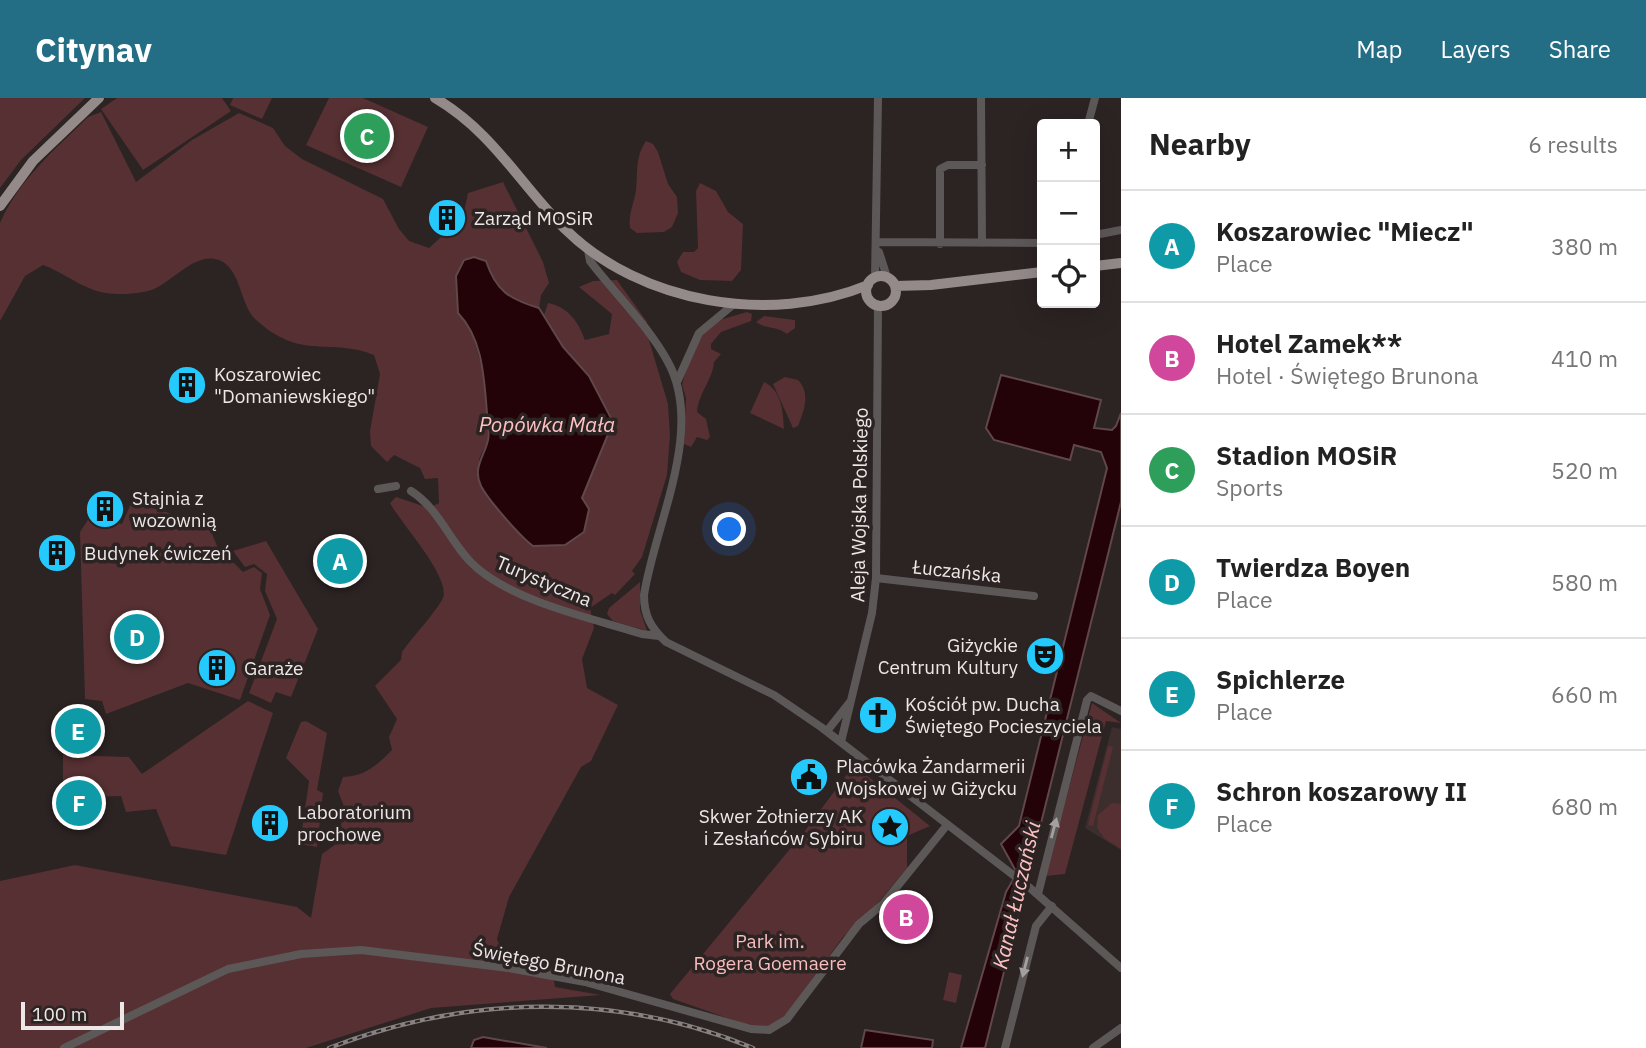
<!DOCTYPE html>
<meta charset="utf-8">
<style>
:root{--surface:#fff;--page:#f6f6f6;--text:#222;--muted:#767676;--line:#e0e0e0;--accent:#236d85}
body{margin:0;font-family:"IBM Plex Sans",sans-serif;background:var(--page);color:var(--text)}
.controls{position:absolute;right:21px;top:21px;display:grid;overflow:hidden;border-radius:7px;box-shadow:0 7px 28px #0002}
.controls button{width:63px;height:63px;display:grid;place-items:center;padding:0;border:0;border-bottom:2px solid var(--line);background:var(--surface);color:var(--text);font:35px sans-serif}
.scale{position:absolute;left:21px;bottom:18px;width:103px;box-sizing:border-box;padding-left:7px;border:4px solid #ede7e7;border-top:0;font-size:19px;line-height:24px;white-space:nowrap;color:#ede7e7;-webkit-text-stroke:5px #2c2323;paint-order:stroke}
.you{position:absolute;left:730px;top:432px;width:24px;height:24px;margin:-18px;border:5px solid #fff;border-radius:50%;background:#1a73e8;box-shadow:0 0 0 10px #1a73e833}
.badge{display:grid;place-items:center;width:46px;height:46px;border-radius:50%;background:var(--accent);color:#fff;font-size:23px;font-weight:700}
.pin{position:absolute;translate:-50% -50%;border:4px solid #fff;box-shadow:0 2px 7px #0006}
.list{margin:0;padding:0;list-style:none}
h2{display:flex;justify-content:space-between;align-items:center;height:91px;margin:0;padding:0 28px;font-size:30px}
h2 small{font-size:23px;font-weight:400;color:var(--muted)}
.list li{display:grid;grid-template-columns:46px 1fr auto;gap:21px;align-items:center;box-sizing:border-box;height:112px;padding:0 28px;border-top:2px solid var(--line)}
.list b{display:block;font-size:26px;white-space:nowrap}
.list p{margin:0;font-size:23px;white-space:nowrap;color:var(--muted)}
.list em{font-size:23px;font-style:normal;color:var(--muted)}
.icon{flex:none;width:38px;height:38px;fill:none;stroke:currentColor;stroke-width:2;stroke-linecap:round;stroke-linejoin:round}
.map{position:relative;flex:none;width:1121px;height:950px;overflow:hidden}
header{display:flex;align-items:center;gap:42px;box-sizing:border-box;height:98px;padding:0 35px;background:var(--accent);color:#fff}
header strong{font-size:33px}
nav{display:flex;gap:38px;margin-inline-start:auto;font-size:24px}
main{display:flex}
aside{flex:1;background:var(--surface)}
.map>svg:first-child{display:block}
</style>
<header>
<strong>Citynav</strong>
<nav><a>Map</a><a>Layers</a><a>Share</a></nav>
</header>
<main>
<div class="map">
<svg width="1121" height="950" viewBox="0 0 1121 950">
<rect width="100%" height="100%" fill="#2c2323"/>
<path fill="#3d2e2e" d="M1112,629L1121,631V752L1085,730Z"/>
<path fill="#563032" d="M0,0H85L21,62L0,90Z
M117,0H222L231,13L143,72L101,11Z
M233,0H272L262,21L230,7Z
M329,0H363L428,29L401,89L306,47Z
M101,14L136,84L192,42L239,15L273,30L285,48L302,61L383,101L399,131L409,143L429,150L463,119L468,95L503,84L543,164L549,185L541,197L539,210C506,200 497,196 486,163L474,159L464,162L456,178L484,277L488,342L479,361L480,386L501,411L565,447L572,441L582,400L602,349L589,278L563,249L544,217L548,205C568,209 578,223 585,242L609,236L612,216L579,189L593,183L617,182L647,224L649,242L668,306L670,337L667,377L642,459L632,473L635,476L615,497L612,495L590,510L594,530L582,561L587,590L618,607L591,663L581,669L509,799L497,841L504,858L551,864L555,889L601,897L431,910L306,950H0V783L75,767L297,809L311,820L322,756L336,746L345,711L338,693L343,679C366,678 377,667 392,652L389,639L397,621L375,588L401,562L402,554C414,537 431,520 442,502C454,482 401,426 390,405L396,399L429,410L439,405L438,380L425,381L420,370L394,357L387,364L371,348L370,333L380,276L374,257C329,239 302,264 255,221C239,205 241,166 215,161C193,157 173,183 154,191C142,196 119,197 106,195C84,192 63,174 43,167L25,178L0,223V125C20,80 54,53 88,19Z
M646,43L653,46L658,54L668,86L677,99L678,115L672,129L664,134L637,135L630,130C628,116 634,106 636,92C638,73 635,59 646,43Z
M700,85L716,93L728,114L743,126L741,172L732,183L700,182L681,174L677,164L683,154H694L698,150L696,93Z
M747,214L752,216L751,223L721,234L711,246V251L721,256L714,264C713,281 699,294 697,314L706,321L710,339L707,342L697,339L691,349L684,346L686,300L682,287L688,265L702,237L716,223Z
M764,218L795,222V230L787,236C777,228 765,231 756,224Z
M785,279L798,282C811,295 804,313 798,328L793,330L773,286Z
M764,284C782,293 783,313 784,331L750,315Z
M132,403L209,428L217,448L243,474L254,469L262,475L260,491L270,517L240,602L188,585L106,616L102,603L85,601L80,434L91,417L122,426Z
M266,443L318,531L291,599L276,594L271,605L249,595L277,521L265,493L267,476L254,466L245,469L233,453Z
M640,484V512L647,533L613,523L607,516L609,510Z
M248,603L273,615L226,757L171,748L156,711L126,714L121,698L63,700V657L129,659L142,676Z
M1092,605L1121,625L1106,623L1065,776L1045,778Z
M306,623L327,635L317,692L323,695L317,749L300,746L309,683L286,660L301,624Z
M1108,648L1113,649L1093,728L1088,727Z
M854,667L930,728L907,738V770L878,805L843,839L787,916L770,928L753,929L673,901L670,896L804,734Z
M1112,705L1121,706V751L1104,740L1097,730L1098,717Z
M949,874L962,877L956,905L943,902Z"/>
<path fill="#230307" stroke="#60474a" stroke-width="2" d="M474,159L486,163C496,193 509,201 539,210L563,249L589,278L613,324L582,400L589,411L584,434L565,447L533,448C521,439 488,402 481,388C472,370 485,357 488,342C490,334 487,323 487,315C484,280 483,241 458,215L456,178L464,162Z
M1001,277L1101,302L1094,330L1112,332L1116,328L1121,315V404L985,950H961L1006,794L1017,775L1001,746L1019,728L1107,370L1101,354L1074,347L1070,362L994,342L986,330Z
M865,932L933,942L932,950H861Z
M483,939L547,950H471L474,942Z"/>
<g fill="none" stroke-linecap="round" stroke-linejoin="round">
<path stroke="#5d5858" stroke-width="8" d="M981,0L982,145
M1088,26L1095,0
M1095,137L1121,132
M878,144L1042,145
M940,146V71L948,67H982
M588,152L590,163C615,196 648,227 668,264C705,332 655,426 644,497C644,518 651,530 666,544L774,597L821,629L1030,790L1121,870
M879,154L887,179
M875,180L878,0
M677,284L699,235L734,206
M378,391L396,388
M411,393C441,412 451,448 477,470C518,505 592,520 642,536L659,538
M876,480L1034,498
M827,633L850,604
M841,644L872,515L876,480L878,207
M1038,796L1087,602L1091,598L1121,613
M64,950L228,871L301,856L361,852L509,870L585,884L751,931L769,932L787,921L859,826L883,806L947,727
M1005,950L1036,828L1052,808
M1093,950L1121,930"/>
<path stroke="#948a8a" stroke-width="10" d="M435,0C493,34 519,85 565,131C641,206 771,227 868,187
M0,108L33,63L99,0
M1095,168L1121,165
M866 193a15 15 0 1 1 30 0a15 15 0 1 1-30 0Z
M895,188L931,187L1042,174"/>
<g stroke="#888181" stroke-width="4.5">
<path id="rail" d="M329,950C467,897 615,893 753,950"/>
</g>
<use href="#rail" stroke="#2c2323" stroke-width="2" stroke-dasharray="5" stroke-linecap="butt"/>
</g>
<defs><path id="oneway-solid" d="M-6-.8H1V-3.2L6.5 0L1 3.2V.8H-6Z" transform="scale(1.75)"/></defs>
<g fill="#a5a0a0">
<use href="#oneway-solid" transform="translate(1054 730) rotate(-75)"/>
<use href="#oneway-solid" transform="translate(1025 869) rotate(104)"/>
</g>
<defs>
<g id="building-disc" transform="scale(2.0125)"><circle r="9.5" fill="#24c9fe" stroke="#2c2323"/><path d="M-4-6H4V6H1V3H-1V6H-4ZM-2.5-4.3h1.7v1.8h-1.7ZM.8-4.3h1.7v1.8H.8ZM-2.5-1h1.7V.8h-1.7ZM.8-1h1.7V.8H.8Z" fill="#111"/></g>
<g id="theatre-disc" transform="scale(2.0125)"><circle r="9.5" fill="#24c9fe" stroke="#2c2323"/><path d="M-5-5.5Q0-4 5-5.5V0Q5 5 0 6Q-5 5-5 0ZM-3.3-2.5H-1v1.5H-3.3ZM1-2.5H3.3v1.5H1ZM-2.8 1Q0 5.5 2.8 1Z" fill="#111"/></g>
<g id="church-disc" transform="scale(2.0125)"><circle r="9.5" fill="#24c9fe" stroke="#2c2323"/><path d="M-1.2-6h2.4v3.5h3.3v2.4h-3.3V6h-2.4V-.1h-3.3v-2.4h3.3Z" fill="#111"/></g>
<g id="civic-disc" transform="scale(2.0125)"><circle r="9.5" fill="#24c9fe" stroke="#2c2323"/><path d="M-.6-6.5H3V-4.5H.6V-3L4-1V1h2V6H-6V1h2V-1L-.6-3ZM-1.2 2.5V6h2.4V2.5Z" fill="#111"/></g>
<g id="sight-disc" transform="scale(2.0125)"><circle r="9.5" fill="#24c9fe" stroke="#2c2323"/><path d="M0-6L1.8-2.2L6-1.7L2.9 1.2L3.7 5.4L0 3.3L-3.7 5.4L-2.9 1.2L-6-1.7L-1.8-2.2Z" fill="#111"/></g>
</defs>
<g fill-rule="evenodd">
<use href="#building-disc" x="447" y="120"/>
<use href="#building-disc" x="187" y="287"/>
<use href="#building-disc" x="105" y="411"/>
<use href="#building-disc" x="57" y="455"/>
<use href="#theatre-disc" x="1045" y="558"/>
<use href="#building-disc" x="217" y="570"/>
<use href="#church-disc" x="878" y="617"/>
<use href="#civic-disc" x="809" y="679"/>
<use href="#building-disc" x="270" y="725"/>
<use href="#sight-disc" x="890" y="729"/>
</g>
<g text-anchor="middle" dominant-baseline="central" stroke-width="7" stroke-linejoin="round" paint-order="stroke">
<g font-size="19" fill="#ede7e7" stroke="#2c2323" text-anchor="start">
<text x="474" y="120">Zarząd MOSiR</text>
<text x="214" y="276">Koszarowiec<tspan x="214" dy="22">"Domaniewskiego"</tspan></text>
<text x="132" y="400">Stajnia z<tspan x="132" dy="22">wozownią</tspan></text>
<text x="84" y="455">Budynek ćwiczeń</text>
<text x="1018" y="547" text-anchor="end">Giżyckie<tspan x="1018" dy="22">Centrum Kultury</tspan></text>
<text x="244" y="570">Garaże</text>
<text x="905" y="606">Kościół pw. Ducha<tspan x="905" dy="22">Świętego Pocieszyciela</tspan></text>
<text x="836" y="668">Placówka Żandarmerii<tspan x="836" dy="22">Wojskowej w Giżycku</tspan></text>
<text x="297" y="714">Laboratorium<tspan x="297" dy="22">prochowe</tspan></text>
<text x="863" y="718" text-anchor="end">Skwer Żołnierzy AK<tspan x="863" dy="22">i Zesłańców Sybiru</tspan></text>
</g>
<g font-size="19" fill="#ede7e7" stroke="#2c2323">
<text transform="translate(859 407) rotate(-89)">Aleja Wojska Polskiego</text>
<text transform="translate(957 473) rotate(6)">Łuczańska</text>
<text transform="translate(544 483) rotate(23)">Turystyczna</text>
<text transform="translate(549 865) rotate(11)">Świętego Brunona</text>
</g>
<g font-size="19" fill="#f9bdbe" stroke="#2c2323">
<text x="770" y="843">Park im.<tspan x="770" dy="22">Rogera Goemaere</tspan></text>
</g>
<g font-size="21" font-style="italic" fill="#ffc2c4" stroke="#2c2323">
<text x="547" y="326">Popówka Mała</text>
<text transform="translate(1016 797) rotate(-77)">Kanał Łuczański</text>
</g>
</g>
</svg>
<div class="controls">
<button>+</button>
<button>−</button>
<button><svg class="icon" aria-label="locate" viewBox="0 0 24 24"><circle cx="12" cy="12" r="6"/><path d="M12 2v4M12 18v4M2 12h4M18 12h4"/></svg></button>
</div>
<div class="scale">100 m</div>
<div class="you"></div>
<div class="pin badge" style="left:340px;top:463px;background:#0f9aa8">A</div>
<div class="pin badge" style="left:906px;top:819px;background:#d1479c">B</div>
<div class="pin badge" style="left:367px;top:38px;background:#2e9e5b">C</div>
<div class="pin badge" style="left:137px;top:539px;background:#0f9aa8">D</div>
<div class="pin badge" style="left:78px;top:633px;background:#0f9aa8">E</div>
<div class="pin badge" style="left:79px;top:705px;background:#0f9aa8">F</div>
</div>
<aside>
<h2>Nearby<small>6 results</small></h2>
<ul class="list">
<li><span class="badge" style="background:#0f9aa8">A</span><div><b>Koszarowiec &quot;Miecz&quot;</b><p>Place</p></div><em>380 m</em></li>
<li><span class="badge" style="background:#d1479c">B</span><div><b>Hotel Zamek**</b><p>Hotel · Świętego Brunona</p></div><em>410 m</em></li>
<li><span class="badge" style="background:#2e9e5b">C</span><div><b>Stadion MOSiR</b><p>Sports</p></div><em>520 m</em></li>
<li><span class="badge" style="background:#0f9aa8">D</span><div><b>Twierdza Boyen</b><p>Place</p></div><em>580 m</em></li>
<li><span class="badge" style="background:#0f9aa8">E</span><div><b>Spichlerze</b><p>Place</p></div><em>660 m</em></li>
<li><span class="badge" style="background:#0f9aa8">F</span><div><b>Schron koszarowy II</b><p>Place</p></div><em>680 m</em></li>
</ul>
</aside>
</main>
